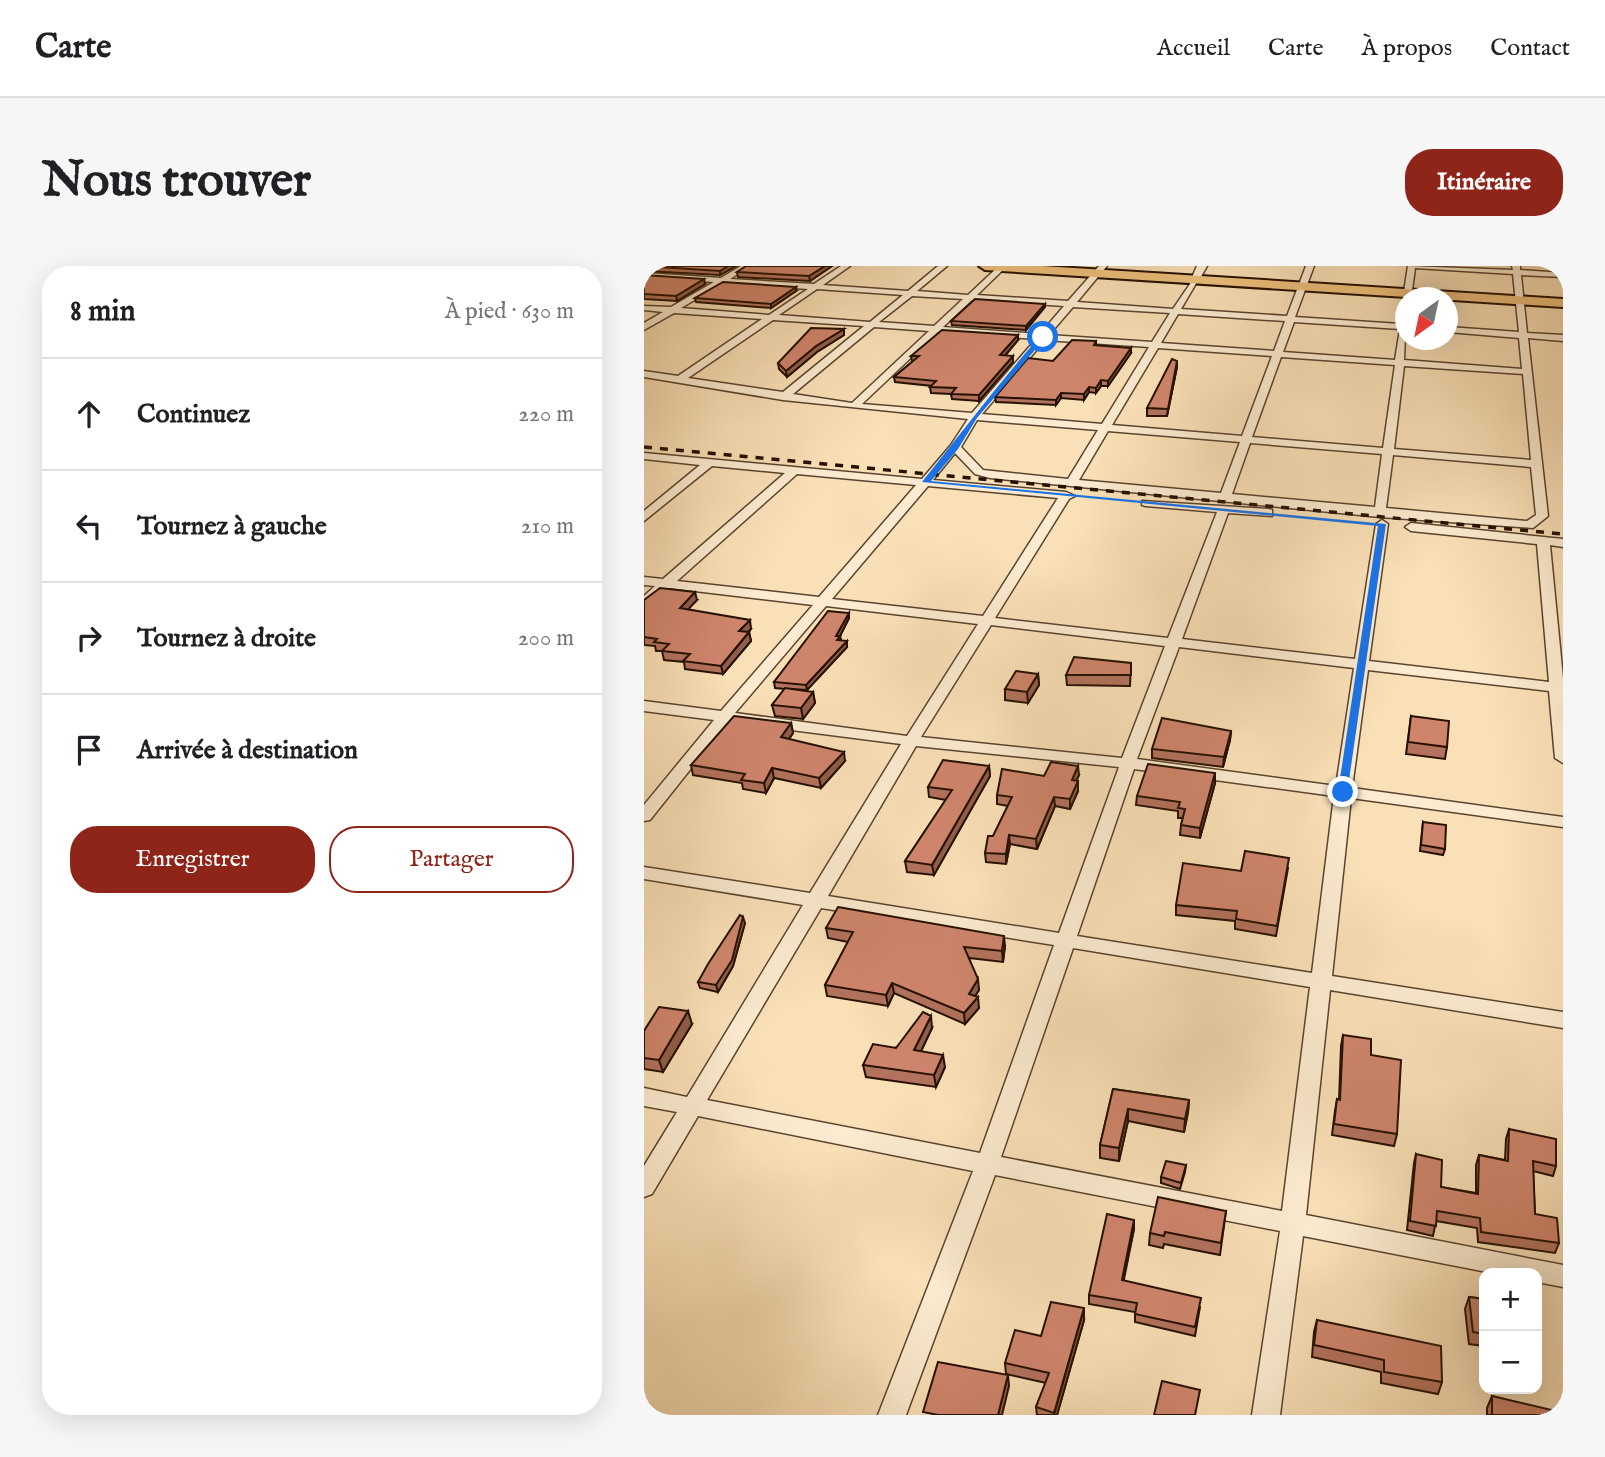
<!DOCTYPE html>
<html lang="fr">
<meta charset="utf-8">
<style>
:root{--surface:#fff;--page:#f6f6f6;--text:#202124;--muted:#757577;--line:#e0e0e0;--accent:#8f2418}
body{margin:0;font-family:"IM FELL English",serif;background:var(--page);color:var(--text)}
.controls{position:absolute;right:21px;bottom:21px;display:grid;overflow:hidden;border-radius:14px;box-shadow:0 7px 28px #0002}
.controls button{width:63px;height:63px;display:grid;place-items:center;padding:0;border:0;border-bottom:2px solid var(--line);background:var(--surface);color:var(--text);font:35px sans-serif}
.compass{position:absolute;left:751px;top:21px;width:63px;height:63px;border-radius:50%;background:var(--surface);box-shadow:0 7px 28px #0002;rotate:213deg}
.stop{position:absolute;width:21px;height:21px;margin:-16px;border:5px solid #1a73e8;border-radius:50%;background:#fff}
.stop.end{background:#1a73e8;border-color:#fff;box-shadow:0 2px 7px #0008}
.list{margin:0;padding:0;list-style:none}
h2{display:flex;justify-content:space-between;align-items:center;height:91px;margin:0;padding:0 28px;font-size:30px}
h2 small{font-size:23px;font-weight:400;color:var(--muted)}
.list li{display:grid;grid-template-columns:46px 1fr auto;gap:21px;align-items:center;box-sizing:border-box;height:112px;padding:0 28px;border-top:2px solid var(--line)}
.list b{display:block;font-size:26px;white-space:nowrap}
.list em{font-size:23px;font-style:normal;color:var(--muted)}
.actions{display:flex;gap:14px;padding:21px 28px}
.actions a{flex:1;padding:16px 0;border:2px solid var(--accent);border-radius:28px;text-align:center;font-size:24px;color:var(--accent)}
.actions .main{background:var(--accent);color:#fff}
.icon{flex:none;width:38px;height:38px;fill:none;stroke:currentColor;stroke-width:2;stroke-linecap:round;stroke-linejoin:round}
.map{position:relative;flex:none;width:919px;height:1149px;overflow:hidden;border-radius:28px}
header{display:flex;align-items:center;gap:42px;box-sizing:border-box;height:98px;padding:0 35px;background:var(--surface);border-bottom:2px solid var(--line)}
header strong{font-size:33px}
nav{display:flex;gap:38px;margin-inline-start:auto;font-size:24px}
.intro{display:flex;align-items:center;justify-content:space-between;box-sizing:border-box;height:168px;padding:0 42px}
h1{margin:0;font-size:49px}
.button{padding:18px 32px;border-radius:28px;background:var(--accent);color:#fff;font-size:24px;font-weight:700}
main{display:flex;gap:42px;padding:0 42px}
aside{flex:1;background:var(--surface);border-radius:28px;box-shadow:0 7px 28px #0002}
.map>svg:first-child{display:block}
</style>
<header>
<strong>Carte</strong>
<nav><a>Accueil</a><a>Carte</a><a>À propos</a><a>Contact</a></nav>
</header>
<div class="intro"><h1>Nous trouver</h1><a class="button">Itinéraire</a></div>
<main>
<aside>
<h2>8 min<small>À pied · 630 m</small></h2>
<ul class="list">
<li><svg class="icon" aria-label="ahead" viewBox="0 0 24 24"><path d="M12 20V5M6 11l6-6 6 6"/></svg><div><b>Continuez</b></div><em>220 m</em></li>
<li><svg class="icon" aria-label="left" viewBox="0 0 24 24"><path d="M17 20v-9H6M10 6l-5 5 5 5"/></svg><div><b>Tournez à gauche</b></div><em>210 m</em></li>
<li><svg class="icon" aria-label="right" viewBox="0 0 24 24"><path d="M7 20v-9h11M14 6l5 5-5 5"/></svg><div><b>Tournez à droite</b></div><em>200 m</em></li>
<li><svg class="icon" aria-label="arrive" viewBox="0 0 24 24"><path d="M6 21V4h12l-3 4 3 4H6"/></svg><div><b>Arrivée à destination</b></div></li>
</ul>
<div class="actions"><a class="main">Enregistrer</a><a>Partager</a></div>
</aside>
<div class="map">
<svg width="919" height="1149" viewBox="0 0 919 1149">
<rect width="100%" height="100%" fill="#fae0b7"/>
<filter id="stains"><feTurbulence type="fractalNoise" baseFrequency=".00286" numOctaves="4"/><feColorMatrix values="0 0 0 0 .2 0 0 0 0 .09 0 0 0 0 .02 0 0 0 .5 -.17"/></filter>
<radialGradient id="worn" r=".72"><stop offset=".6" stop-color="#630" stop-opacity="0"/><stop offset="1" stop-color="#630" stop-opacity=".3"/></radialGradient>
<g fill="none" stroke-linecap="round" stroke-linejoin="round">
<g stroke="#5a442f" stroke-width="3">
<path id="minor" d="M97,0H106L86,13L170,18L197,0H206L179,19L264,25L294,0H303L273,25L324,29L355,0H363L333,29L424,35L455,0H463L433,36L529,43L550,12L554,14L537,43L643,50L662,0H670L651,51L756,58L758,47L762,45L760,94L878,103L875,72L804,66V61L875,66L869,8L771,2L767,32H762V34L759,32L764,0L869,4L868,0H876V4L919,7V11L877,9L883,67L919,69V75L884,72L904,250L889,262L736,251L346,212L331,208L311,187L289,214L422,226L431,230L425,233L351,352L524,372L573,246L502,240L498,239V235L624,243L628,244V250L584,247L538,373L711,393L732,258L738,254L744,258L725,395L905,416L893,278L767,265L761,261L767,257L919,273V281L906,279L919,412V497L911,492L905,425L724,404L708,522L919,551V561L707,532L688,710L919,746V762L686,724L662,949L919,999V1021L893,1016V1007H848L659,970L636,1149H608L636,965L351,909L262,1149H234L329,905L54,850L8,928L0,931V900L33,846L0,840V822L43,831L159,639L0,613V601L166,627L257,478L84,456L6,554L0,555V539L70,454L0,445V435L77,445L169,339L25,322L0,341V330L11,320L0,319V311L19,313L141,207L68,200L0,255V245L56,199L0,193V187L278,213L307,179L324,153L139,134L0,111V105L34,110L118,53L30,47L0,64V57L19,46L0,44V40L27,41L70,16L0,11V7L77,12ZM79,17L164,23L125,49L37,42ZM173,23L259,29L226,56L135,49ZM268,30L319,33L290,60L235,56ZM328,34L420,40L396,68L299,61ZM429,41L526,47L508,76L405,69ZM534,48L641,55L630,85L517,77ZM129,54L220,60L139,126L44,112ZM650,56L756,63L751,94L639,86ZM230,61L285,65L208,137L149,128ZM294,66L392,73L328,147L218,138ZM401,74L505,81L458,158L338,148ZM514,82L628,90L598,170L468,159ZM637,91L751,99L739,182L608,171ZM760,100L879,108L887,194L750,183ZM333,154L454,164L424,213L339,204L317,181ZM464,165L596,176L577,227L435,214ZM606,177L738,188L731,241L588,228ZM749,189L887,201L892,249L883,255L742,242ZM153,208L272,219L175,331L33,315ZM284,220L414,232L339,350L188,333ZM182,340L334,358L263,470L91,447ZM347,359L521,380L478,492L277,471ZM535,381L710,402L692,520L493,493ZM272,480L475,501L415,667L184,630ZM490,503L690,530L668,707L433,670ZM177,642L410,679L336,887L63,834ZM429,682L666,721L638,945L357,891Z"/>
</g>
<g stroke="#5a442f" stroke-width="3">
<path id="tertiary" d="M553,0H563L554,16H546Z"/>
</g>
<g stroke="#251002" stroke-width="4">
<path id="primary" d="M335,0H398L919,33V41L341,4Z"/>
</g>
<use href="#minor" fill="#fcebd0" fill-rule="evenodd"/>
<use href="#tertiary" fill="#fcebd0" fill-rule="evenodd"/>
<use href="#primary" fill="#edc07c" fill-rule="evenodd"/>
<path stroke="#251002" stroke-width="3.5" stroke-dasharray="8 8" stroke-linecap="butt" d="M0,181L919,268"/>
</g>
<path fill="#b2725d" stroke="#251002" stroke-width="2" d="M0,0H92L76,9L0,5Z
M188,0L166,15L94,11L93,6Z
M0,9L61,18L33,35L0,33Z
M152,25L127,42L52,36L51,32Z
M401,38V41L382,64L308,59L307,55Z
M200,63V69L173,86L143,111L135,103L134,97Z
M374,74L361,90H369V96L335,135L308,133L307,128L287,127L286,121L288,120L251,116L250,111L269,95H268L267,90Z
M452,75V79L487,87L464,120H457L452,127L445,126L440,134L417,132L412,139L352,136L351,131L409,95Z
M533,101L523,150H503V142Z
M0,334H53L44,343L107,363L104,366H105L107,375L79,408L41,403L40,396L20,394L18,385H12L11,380L0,379Z
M205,352L196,370L197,375L203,381L163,424L144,423L169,426L171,437L159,453L131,450L128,439L141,423L131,422L130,416Z
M487,397L486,420L423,419L422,409Z
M394,408L395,419L384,437L361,434V423Z
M767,450L803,481L801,493L762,488Z
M147,457L149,467L145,473L201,495L177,522L130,512L122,527L99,523L98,517L49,509L47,499Z
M587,465L586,474L579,501L508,492V483Z
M345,500L346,510L290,609L263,606L261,595L302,534L285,531L284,521Z
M435,509L432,515H434V525L426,543L411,540L393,583L366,578L362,598L342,596L341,587L364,540L353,538V529L400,510Z
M571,517L556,572L536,569L537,559L539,552H534V545L492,539L493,530Z
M779,556L801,583L799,589L776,585Z
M644,602L632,670L591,663V655L532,649V639L597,605Z
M101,657L89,700L74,726L56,722L54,716Z
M182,662L361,680L359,696L325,692L335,724L331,730L335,742L321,758L250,727L244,740L183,730L181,719L204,676L184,672Z
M48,758L19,806L0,803V765Z
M288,762L277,785L301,801L292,821L222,811L219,799Z
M699,769L727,789L753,868L750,880L688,869L691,845L693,833L695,834L697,780Z
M469,823L545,834L544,846L540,866L484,855L475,895L456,892V879Z
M865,863L912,900L909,910L889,905L891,948L915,977L911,987L834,976L833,962L792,955L789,970L763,964L770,897L772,888L797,921L832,927V899L835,889L861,894L862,873Z
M542,899L541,906L536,923L517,917V911Z
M582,945L576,989L520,978L519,982L505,979L506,967Z
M490,963L479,1015L556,1041L551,1070L491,1056V1046L445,1038V1029Z
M825,1031L840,1033V1080L825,1078L821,1043Z
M440,1054L413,1149H393L392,1141L402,1117L362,1108L361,1097L397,1070Z
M673,1054L798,1116L794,1128L737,1117V1106L668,1091L670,1066Z
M848,1130L916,1149H843V1142Z"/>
<path fill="#915d4c" stroke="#251002" stroke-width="2" d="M84,0H92L76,9V5Z
M181,0H188L166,15L165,10Z
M60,13L61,18L33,35L32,30Z
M152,21V25L127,42V38Z
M401,38V41L382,64V60Z
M200,63V69L173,86L143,111L142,105L172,80Z
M374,69V74L357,94L356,89Z
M487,82V87L464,120V115Z
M369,90V96L335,135V129Z
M533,95V101L523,150L524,143Z
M457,114V120L452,127V122Z
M445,121V126L440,134V128Z
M417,127V132L412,139V134Z
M51,326L53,334L38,350L36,342Z
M205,347V352L195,372L196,370L197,376L194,380L192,370Z
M106,354L107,363L97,373L95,365Z
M105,366L107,375L79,408L77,400Z
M203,375V381L163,424L162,419Z
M394,408L395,419L384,437L383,426Z
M169,426L171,437L159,453L157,442Z
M147,457L149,467L139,481L137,471Z
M587,465L586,474L579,501L580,491Z
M200,486L201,495L177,522L175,512Z
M345,500L346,510L290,609L288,599Z
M434,500L435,509L428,524V514Z
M128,502L130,512L122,527L120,517Z
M571,507V517L556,572V562Z
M434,515V525L426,543V533Z
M410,531L411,540L393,583L392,573Z
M365,569L366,578L362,598V588Z
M99,651L101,657L89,700L74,726L72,719Z
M360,670L361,680L359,696L358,685Z
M334,713L335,724L326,738L325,728Z
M248,717L250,727L244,740L242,729Z
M334,731L335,742L321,758L320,747Z
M44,745L48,758L19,806L15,794Z
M287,750L288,762L272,796L270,784Z
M299,789L301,801L292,821L290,809Z
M545,834L544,846L540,866L541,853Z
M484,843V855L475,895V882Z
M490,954V963L478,1023V1014Z
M440,1042V1054L413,1149H410Z
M364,1109L365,1120L358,1149H354Z"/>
<path fill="#cf856c" stroke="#251002" stroke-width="2" d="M0,0H84L76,5Z
M102,0H181L165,10L93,6Z
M0,9L60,13L32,30L0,28Z
M79,16L152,21L127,38L51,32Z
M331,33L401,38L382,60L307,55Z
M167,62L200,63L172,80L142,105L134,97Z
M298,64L374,69L356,89L369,90L335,129L307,128L312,122L286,121L292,115L250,111L275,90H267Z
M428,74L452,75L450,79L487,82L464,115L457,114L452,122L445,121L440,128L417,127L412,134L351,131L384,92L409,95Z
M528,93L533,95L524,143L503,142Z
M16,322L51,326L36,342L106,354L95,365L105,366L77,400L39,395L46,388L18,385L25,378L10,376L13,373L0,371V334Z
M184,345L205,347L192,370H196L193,374L203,375L162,419L130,416Z
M430,391L487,397V409H422Z
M372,405L394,408L383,426L361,423Z
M141,422L169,426L157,442L128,439Z
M90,450L147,457L137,471L200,486L175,512L128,502L120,517L97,514L101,508L47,499Z
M767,450L805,455L803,481L764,476Z
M518,452L587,465L580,491L508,483Z
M299,494L345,500L288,599L261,595L308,524L284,521Z
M407,496L434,500L428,514L434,515L426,533L410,531L392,573L365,569L362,588L341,587L344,570H349L368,531L353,529L358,503L400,510Z
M504,498L571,507L556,562L537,559L541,543L534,542L536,536L493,530Z
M779,556L802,559L801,583L777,579Z
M601,585L645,592L633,660L592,653L593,645L532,639L539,597L597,605Z
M194,641L360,670L358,685L320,681L334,713L325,728L334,731L320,747L248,717L242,729L181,719L209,666L182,662Z
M96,649L99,651L88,694L72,719L54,716L64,698Z
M15,741L44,745L15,794L0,792V765Z
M279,746L287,750L270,784L299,789L290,809L219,799L229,778L252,782Z
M699,769L727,773V789L757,794L753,868L690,858L693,833L696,834Z
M469,823L545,834L541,853L484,843L475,882L456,879Z
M865,863L912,873V900L889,895L891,948L913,952L915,977L837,966L836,952L793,945L792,960L766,955L772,888L798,894L797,921L834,928L835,889L864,895Z
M522,895L542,899L537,917L517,911Z
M514,931L582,945L577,977L521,966L520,970L506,967Z
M463,948L490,954L478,1014L557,1032L551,1061L491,1048L493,1037L445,1029Z
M825,1031L840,1033V1068L829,1066Z
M407,1036L440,1042L410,1147L392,1141L405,1107L361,1097L371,1064L397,1070Z
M673,1054L797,1080L798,1116L740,1106V1094L670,1079Z
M294,1096L364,1109L354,1149H294L279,1146Z
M518,1115L556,1124L551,1149H510Z
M848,1130L916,1146V1149H848Z"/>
<path fill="#1a73e8" d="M397,69L402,71L333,152L314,183L287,215L742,258L703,528L694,526L734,260L278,216C317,167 355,117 397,69Z"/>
<rect width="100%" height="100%" filter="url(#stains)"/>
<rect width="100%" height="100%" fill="url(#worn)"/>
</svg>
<div class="controls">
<button>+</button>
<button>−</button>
</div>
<svg class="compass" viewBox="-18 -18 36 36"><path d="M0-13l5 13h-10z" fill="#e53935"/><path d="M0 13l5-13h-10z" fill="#757577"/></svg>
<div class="stop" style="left:399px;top:71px"></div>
<div class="stop end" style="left:699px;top:526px"></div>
</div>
</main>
